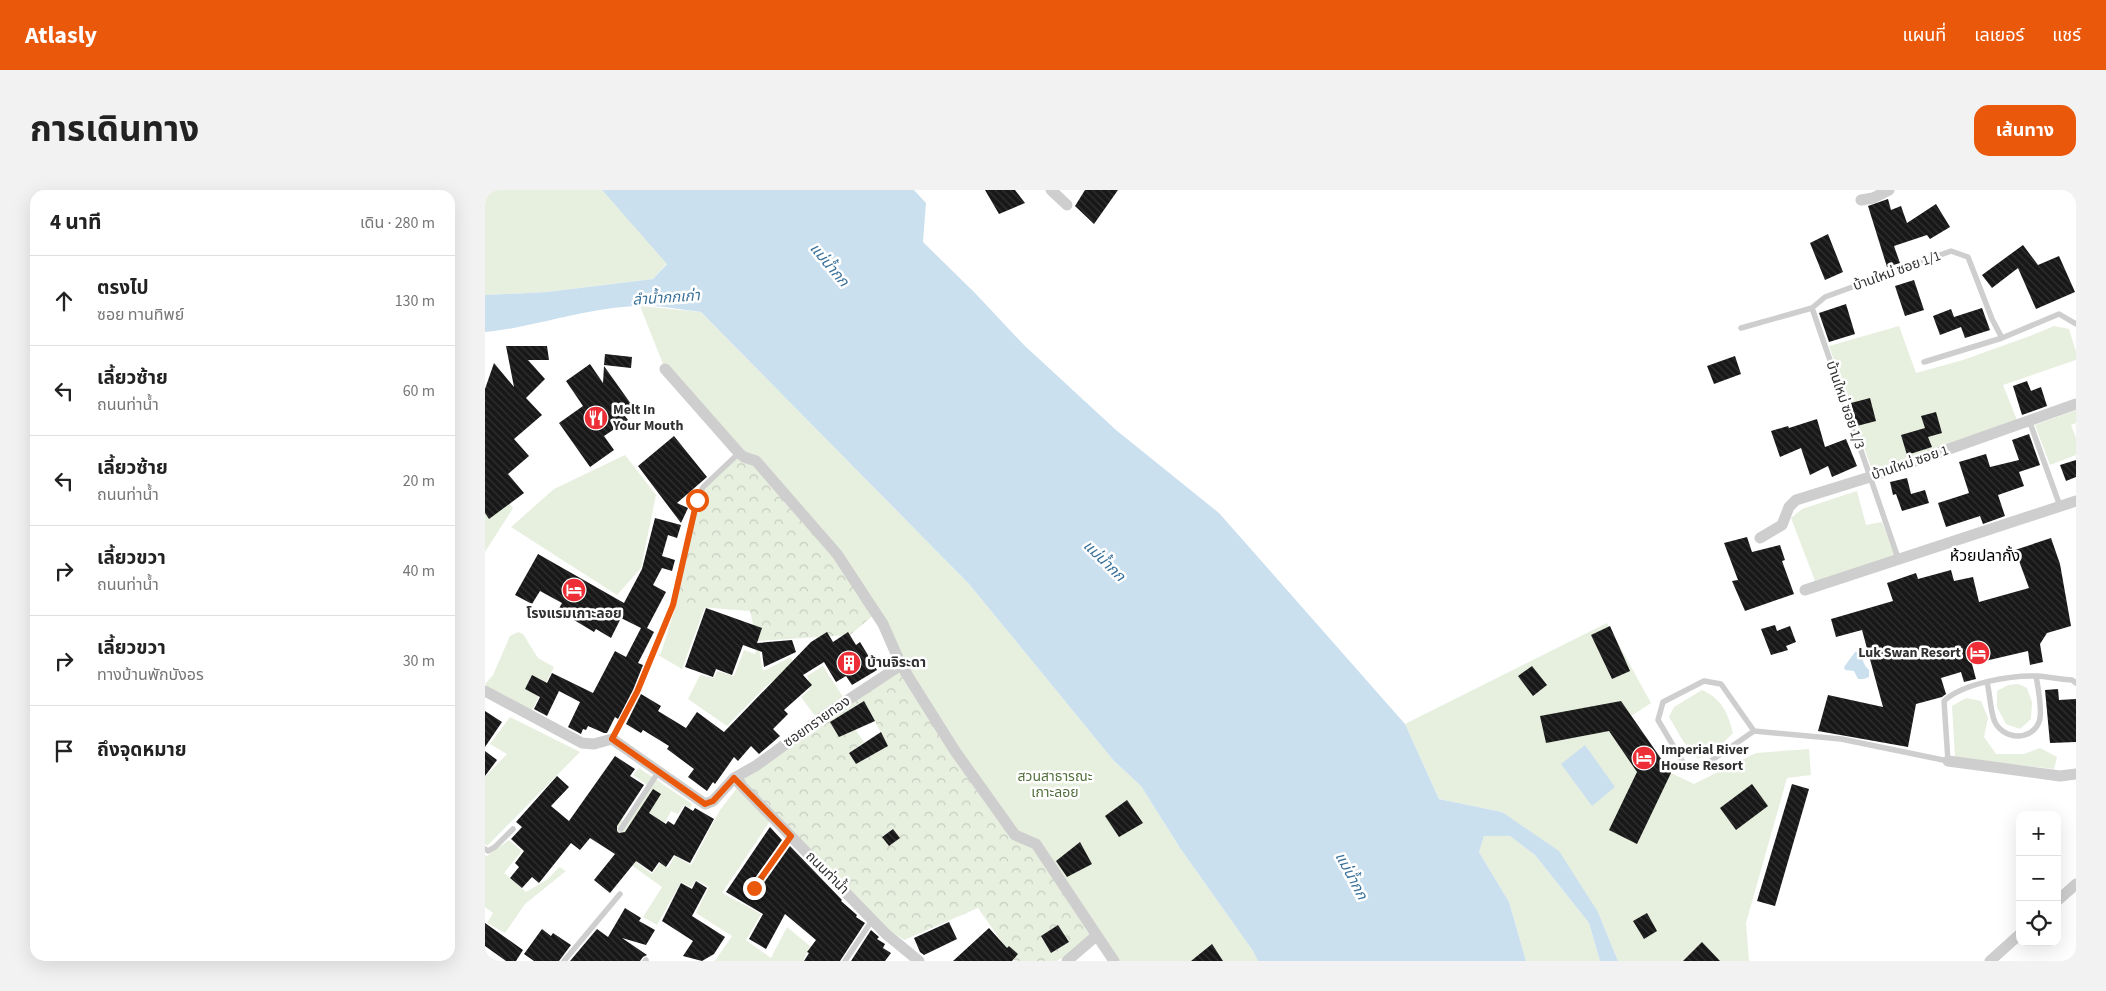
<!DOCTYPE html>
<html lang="th">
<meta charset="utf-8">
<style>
:root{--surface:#fff;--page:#f2f2f2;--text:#222;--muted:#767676;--line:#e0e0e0;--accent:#ea580c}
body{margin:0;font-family:"Source Sans 3","Noto Sans Thai",sans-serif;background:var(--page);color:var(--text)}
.controls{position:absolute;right:15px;bottom:15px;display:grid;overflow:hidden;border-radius:10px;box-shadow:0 5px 20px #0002}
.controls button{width:45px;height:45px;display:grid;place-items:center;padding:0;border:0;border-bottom:1px solid var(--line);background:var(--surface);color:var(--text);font:25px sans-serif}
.stop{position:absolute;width:15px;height:15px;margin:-11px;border:4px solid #ea580c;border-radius:50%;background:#fff}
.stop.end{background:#ea580c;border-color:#fff;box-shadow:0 1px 5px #0008}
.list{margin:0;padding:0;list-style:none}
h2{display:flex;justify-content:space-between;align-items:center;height:65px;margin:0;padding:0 20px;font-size:21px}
h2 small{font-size:16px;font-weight:400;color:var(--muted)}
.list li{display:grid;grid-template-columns:32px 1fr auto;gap:15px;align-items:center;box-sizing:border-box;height:90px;padding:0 20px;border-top:1px solid var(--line)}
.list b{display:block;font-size:19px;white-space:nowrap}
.list p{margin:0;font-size:16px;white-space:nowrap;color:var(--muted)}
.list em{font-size:16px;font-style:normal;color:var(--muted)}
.icon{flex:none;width:28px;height:28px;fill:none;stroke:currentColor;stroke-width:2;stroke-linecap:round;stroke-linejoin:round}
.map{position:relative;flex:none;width:1591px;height:771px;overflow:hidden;border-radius:15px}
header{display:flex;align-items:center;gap:30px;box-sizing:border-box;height:70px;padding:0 25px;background:var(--accent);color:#fff}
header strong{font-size:24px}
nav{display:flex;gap:28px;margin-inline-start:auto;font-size:18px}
.intro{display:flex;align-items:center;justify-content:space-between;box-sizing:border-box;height:120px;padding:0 30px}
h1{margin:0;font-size:35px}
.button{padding:12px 22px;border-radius:15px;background:var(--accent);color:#fff;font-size:18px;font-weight:700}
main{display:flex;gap:30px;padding:0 30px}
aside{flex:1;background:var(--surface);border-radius:15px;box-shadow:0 5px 20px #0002}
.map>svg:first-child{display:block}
</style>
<header>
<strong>Atlasly</strong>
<nav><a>แผนที่</a><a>เลเยอร์</a><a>แชร์</a></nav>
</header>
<div class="intro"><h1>การเดินทาง</h1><a class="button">เส้นทาง</a></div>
<main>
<aside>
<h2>4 นาที<small>เดิน · 280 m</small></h2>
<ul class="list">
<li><svg class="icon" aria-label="ahead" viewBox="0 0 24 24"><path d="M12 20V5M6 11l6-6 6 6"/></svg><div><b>ตรงไป</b><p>ซอย ทานทิพย์</p></div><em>130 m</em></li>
<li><svg class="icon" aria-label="left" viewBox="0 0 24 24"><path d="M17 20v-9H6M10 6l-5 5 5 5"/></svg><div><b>เลี้ยวซ้าย</b><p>ถนนท่าน้ำ</p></div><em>60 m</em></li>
<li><svg class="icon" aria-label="left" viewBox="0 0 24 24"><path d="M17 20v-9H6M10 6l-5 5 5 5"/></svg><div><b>เลี้ยวซ้าย</b><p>ถนนท่าน้ำ</p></div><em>20 m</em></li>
<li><svg class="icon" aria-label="right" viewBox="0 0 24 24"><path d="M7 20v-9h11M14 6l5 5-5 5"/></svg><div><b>เลี้ยวขวา</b><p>ถนนท่าน้ำ</p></div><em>40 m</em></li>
<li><svg class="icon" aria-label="right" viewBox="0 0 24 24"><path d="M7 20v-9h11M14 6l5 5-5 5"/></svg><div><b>เลี้ยวขวา</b><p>ทางบ้านพักบังอร</p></div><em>30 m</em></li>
<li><svg class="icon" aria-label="arrive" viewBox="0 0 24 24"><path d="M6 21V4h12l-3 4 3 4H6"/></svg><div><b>ถึงจุดหมาย</b></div></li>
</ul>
</aside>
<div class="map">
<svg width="1591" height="771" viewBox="0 0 1591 771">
<defs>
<pattern id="forest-crowns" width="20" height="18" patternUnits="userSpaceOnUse" patternTransform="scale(1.25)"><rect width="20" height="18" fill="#e7efdf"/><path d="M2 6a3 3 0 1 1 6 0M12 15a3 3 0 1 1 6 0" fill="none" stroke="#c7cdc0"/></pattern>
<pattern id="building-back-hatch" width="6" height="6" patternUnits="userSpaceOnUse" patternTransform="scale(1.25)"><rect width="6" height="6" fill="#181818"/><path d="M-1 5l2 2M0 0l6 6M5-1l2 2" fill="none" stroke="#313131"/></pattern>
</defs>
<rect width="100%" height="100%" fill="#fff"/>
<path fill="#e7efdf" d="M0,0H117L182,73L168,89L62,102L0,105Z
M155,116L216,122L484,394L629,571L656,596L695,658L768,761L773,771H629L530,645L416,475L398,434L259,267L180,179Z
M1414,136L1431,183L1478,170L1545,146L1569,136L1584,139L1591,162V170L1518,195L1532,230L1388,283L1344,156Z
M1591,220V233L1586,235L1591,248V265L1565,275L1550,235Z
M140,265L171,305L156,378L132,405L26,337L69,299Z
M0,285L28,318L0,362Z
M1372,301L1381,335L1397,332L1410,366L1330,391L1306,328L1317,319Z
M191,415L220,417L197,479L173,465L176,463Z
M1122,433L1166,513L1146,526L1186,583L1209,594L1271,563L1324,559L1326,585L1302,588L1261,733L1264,771H1133L1113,722L1017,622L954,609L920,534Z
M33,442L38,444L53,468L69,477L46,522L6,501L0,494L8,485L25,446Z
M273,455L278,481L306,467L309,474L280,497L242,536L203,509L215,485L229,488L232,481L249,486L259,460L270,464Z
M338,476L358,507L330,526L316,507L325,499L320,492L324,489L322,486Z
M1533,494L1542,498L1547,512L1546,529L1535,539L1521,534L1512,517V501L1523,495Z
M1217,500C1237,509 1243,523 1248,543L1233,558L1213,569L1198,551L1184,527L1189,517Z
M1481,508L1496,511L1503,528L1499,547L1511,564H1539L1555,558L1572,567L1569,579L1470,568L1467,516Z
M25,527L95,562L2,656L0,654V587L22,564L5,554Z
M154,578L207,614L205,618L199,615L193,624L186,621L180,633L175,630L160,651L137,646L120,635L127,625L139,631L162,595L148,585Z
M253,597L285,631L237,703L276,724L261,750L286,768L302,737L325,756L318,771H230L247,746L211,723L224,697L211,690L206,697L196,692L172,735L158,727L177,697L141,671L156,666L152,673L167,684L175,673L183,678L190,666L206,675L235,620Z
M999,646H1025L1050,665L1104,733L1115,771H1041L1024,712L994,662Z
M24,650L37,661L19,683L41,702L63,689L74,677L81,681L40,714L20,743L2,733L8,723L0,717V665L2,666Z"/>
<path fill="url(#forest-crowns)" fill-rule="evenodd" d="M254,263L271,271L352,364L391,423L365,445L272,451L265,421L188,415L218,297Z
M416,475L530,645L551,654L611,746L572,771H530L493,718L419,750L388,729L249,588ZM379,511L403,556L371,574L364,563L379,552L370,539L346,532ZM408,639L415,648L404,656L397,646ZM573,735L584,752L566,763L556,747Z"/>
<path fill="#cbe0ef" d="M117,0H429L441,13L438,52L490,103L539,155L631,240L734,323L920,534L954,609L1017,622L1074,661L1113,722L1133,771H1115L1104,733L1050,665L1025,646H999L994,662L1024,712L1041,771H773L768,761L695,658L656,596L629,571L484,394L216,122C196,120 175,115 155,116C102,117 52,137 0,142V105L62,102L168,89L182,74Z
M1370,462H1374C1378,468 1378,475 1384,480V487L1379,489H1373L1369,481L1360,480L1359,477Z
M1100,555L1130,597L1107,616L1076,574Z"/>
<path fill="url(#building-back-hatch)" d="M500,0H530L540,13L514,24Z
M600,0H633L609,34L590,16Z
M1403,9L1406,20L1416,16L1422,33L1451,14L1465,37L1445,49L1442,45L1409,56L1415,73L1402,77L1383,16Z
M1343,44L1358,82L1340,90L1325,53Z
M1538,55L1553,75L1574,66L1590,102L1551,119L1533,78L1507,98L1497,85Z
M1429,90L1439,120L1420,126L1410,96Z
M1361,114L1370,144L1344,152L1334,123Z
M1497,118L1505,140L1480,148L1476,137L1455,145L1448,126L1466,119L1469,127Z
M21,156H62L64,170H43L60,189L41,208L57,225L29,249L44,266L23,284L39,303L4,329L0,323V199L9,173L29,197Z
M120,164L147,167L146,178L119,175Z
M1250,166L1256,184L1229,194L1222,176Z
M105,174L118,193L119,176L146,214L136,221L143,230L119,246L129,260L105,277L74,233L98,216L81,191Z
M1542,191L1546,201L1556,197L1562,216L1537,225L1528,196Z
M1385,208L1391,231L1372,236L1366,213Z
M1451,222L1457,243L1443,247L1447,257L1422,265L1416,245L1440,238L1436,226Z
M1332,229L1340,257L1361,249L1372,276L1347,287L1343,276L1325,285L1316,258L1295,267L1286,241L1303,236L1304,238Z
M1544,244L1555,275L1534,282L1539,296L1513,305L1520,326L1498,334L1495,326L1461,337L1453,313L1484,303L1474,272L1501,264L1505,277L1534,270L1527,250Z
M189,246L222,287L192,313L203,318L196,333L153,276Z
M1591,270V287L1581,291L1575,275Z
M1422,288L1426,304L1440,300L1444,313L1417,321L1411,304L1408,305L1405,292Z
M170,328L196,335L192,348L183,345L177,366L190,370L187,381L177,378L168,395L181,402L162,438L169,442L153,473L158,475L148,500L133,529L130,527L122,543H119L103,536L101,540L98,539L96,544L83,537L95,512L74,501L62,526L49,519L55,507L40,499L47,485L62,493L67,483L108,503L130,461L141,467L156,438L136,428L126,448L111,439L109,442L84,427L82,430L71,424L77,413L55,401L47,414L30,405L53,364L139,413L157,379Z
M1262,347L1267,362L1295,355L1300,370L1297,371L1309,404L1260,421L1247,391L1253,390L1239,353Z
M1566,348L1575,374L1586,436L1562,443L1555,454L1558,472L1545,475L1543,461L1487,474L1491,489L1479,492L1476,482L1456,488L1461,504L1457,507L1431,514L1423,557L1333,541L1343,505L1398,517L1377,440L1351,447L1346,429L1408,411L1402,393L1431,383L1433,389L1466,380L1469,391L1488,387L1494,412L1544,398L1530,360Z
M221,418L277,438L272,453L307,450L311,462L279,477L277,462L258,455L247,485L231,479L228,487L200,477Z
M1290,435L1292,441L1305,436L1311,452L1301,456L1303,460L1286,465L1276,439Z
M1125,436L1145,481L1127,489L1106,445Z
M342,442L348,452L363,442L371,455L375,452L392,480L367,495L361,486L351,492L339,472L318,485L327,495L299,520L303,524L288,539L295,546L274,564L266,556L253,571L249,567L230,594L228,592L222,601L203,587L209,579L182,559L184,556L158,540L156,543L141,534L156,504L176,516L173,521L201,538L212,522L239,542L326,452Z
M1047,476L1062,495L1048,506L1033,486Z
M1573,499L1574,510L1591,509V552L1565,553L1560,500Z
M379,511L390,531L354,547L345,532Z
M1136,511L1186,583L1152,654L1124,640L1152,582L1124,541L1061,553L1055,526Z
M0,521L17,532L0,557Z
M396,542L403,556L371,574L364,563Z
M0,561L12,570L0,586Z
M130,566L150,579L145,586L159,595L132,636V641L134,643L140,642L168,599L176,604L164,623L181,634L183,631L189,635L200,616L208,621L210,618L229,629L205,673L189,665L181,677L174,672L167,682L151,671L125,703L109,690L130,664L105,648L95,660L86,653L54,693L47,687L37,698L25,688L34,677L30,673L39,661L26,649L37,637L31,632L72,586L84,597L66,616L84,631Z
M1267,594L1283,616L1251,640L1235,618Z
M1307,594L1324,599L1290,716L1272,711Z
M642,610L658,633L634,647L620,626Z
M285,637L297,650L265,695V700L269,703L273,701L305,656L357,710L356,711L372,725L371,727L380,733L355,771H319L324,763L322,762L331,750L300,724L281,759L264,749L278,724L241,702Z
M408,639L415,648L404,656L397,647Z
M595,652L607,674L582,687L571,671Z
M211,691L222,698L207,726L240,747L229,764L217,771L198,766L208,751L177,731L196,693L207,699Z
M140,718L156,728L154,731L170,740L161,755L137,748L162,765L158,767L155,771H85L112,739L123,747Z
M1162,723L1172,741L1159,749L1148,731Z
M464,732L472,749L439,765L435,762L429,748Z
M0,733L38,760L31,771H21L0,756Z
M573,735L584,752L566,763L556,746Z
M504,738L522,758L524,756L533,764L527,771H468Z
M57,739L66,746L68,743L86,755L74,771H49L39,764Z
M386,740L394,747L392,749L400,754L398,758L406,763L400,771H366Z
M1217,752L1235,771H1198Z
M727,754L738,771H706Z"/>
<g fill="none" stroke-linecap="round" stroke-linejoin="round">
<path stroke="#cecece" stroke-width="5.5" d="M1327,118L1413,368
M1256,138L1327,118L1340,107L1466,61L1483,67L1507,129L1517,148L1574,124L1591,134
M1439,172L1517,148
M1544,230L1575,316
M1502,492C1505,504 1505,518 1509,530C1517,550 1546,552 1554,532C1558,522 1553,497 1551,486
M1269,541L1236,494L1219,491L1178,512L1173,530L1199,574L1217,577L1269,541L1356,549L1463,571L1459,511C1478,493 1527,485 1552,486C1564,487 1576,489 1587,490L1591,493
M127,549L152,502L188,415L212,311L218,297L254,263
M136,639L174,581
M0,659L3,661L10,657L28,639
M269,698L306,646
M79,771L135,704
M160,771L161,770
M360,771L388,729"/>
<path stroke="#cecece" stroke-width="11" d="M566,0L582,15
M1376,10L1388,8L1404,0
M180,179L254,263L259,267L271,271L352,364L398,434L416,475L470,561L530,645L551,654L629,771
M1275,348L1297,335L1304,317L1311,310L1385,287L1591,214
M1320,400L1591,311
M0,501L97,553L109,554L127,549L220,614L228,611L249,588L272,575L346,521L416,475
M1463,571L1575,586L1591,584
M249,588L401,744L434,771
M1572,711L1591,694
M582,771L611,746
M1505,771L1535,744"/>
</g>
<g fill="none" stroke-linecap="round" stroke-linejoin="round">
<path stroke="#ea580c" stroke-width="6" d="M212,310L188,415L152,502L127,549L220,614L228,611L249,588L306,646L269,698"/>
</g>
<defs>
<g id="restaurant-disc" transform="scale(1.25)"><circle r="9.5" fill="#ee2e36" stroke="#fff"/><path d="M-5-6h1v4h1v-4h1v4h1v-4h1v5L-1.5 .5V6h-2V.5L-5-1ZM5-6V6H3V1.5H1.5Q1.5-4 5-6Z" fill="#fff"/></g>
<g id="hotel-disc" transform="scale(1.25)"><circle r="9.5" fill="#ee2e36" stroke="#fff"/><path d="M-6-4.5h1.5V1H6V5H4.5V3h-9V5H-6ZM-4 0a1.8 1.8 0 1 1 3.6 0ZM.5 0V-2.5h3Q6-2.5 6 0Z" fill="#fff"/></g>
<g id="building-disc" transform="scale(1.25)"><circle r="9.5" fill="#ee2e36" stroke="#fff"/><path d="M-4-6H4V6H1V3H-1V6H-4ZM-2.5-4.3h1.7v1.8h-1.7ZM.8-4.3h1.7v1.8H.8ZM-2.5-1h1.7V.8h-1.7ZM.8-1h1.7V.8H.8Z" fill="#fff"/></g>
</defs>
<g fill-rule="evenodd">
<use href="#restaurant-disc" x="111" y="228"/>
<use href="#hotel-disc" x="89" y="400"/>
<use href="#hotel-disc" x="1493" y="463"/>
<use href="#building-disc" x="364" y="473"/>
<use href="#hotel-disc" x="1159" y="568"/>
</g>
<g text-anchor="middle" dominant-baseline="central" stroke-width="5" stroke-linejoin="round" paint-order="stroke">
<g font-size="14" fill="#313131" stroke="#fff">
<text transform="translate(1412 81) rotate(-20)">บ้านใหม่ ซอย 1/1</text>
<text transform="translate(1360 215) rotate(71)">บ้านใหม่ ซอย 1/3</text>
<text transform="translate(1425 273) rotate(-19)">บ้านใหม่ ซอย 1</text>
<text transform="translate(332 532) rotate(-35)">ซอยทรายทอง</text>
<text transform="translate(342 683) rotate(45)">ถนนท่าน้ำ</text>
</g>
<g font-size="14" font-weight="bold" fill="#313131" stroke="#fff" text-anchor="start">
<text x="128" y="220">Melt In<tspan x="128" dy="16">Your Mouth</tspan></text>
<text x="89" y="424" text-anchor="middle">โรงแรมเกาะลอย</text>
<text x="1476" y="463" text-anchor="end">Luk Swan Resort</text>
<text x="382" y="473">บ้านจิระดา</text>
<text x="1176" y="560">Imperial River<tspan x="1176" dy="16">House Resort</tspan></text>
</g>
<g font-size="14" fill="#53703c" stroke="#fff">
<text x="570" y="587">สวนสาธารณะ<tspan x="570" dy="16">เกาะลอย</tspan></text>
</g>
<g font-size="15" font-style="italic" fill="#3a7199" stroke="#fff">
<text transform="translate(344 75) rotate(50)">แม่น้ำกก</text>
<text transform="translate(181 108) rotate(-4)">ลำน้ำกกเก่า</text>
<text transform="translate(619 371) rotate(44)">แม่น้ำกก</text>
<text transform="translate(866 686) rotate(62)">แม่น้ำกก</text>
</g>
<g font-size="16" fill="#000" stroke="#fff">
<text x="1500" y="366">ห้วยปลากั้ง</text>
</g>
</g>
</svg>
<div class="controls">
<button>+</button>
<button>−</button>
<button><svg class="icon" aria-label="locate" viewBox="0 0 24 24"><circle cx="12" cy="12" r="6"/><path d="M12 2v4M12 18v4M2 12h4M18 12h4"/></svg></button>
</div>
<div class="stop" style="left:212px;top:310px"></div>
<div class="stop end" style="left:269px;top:698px"></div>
</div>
</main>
